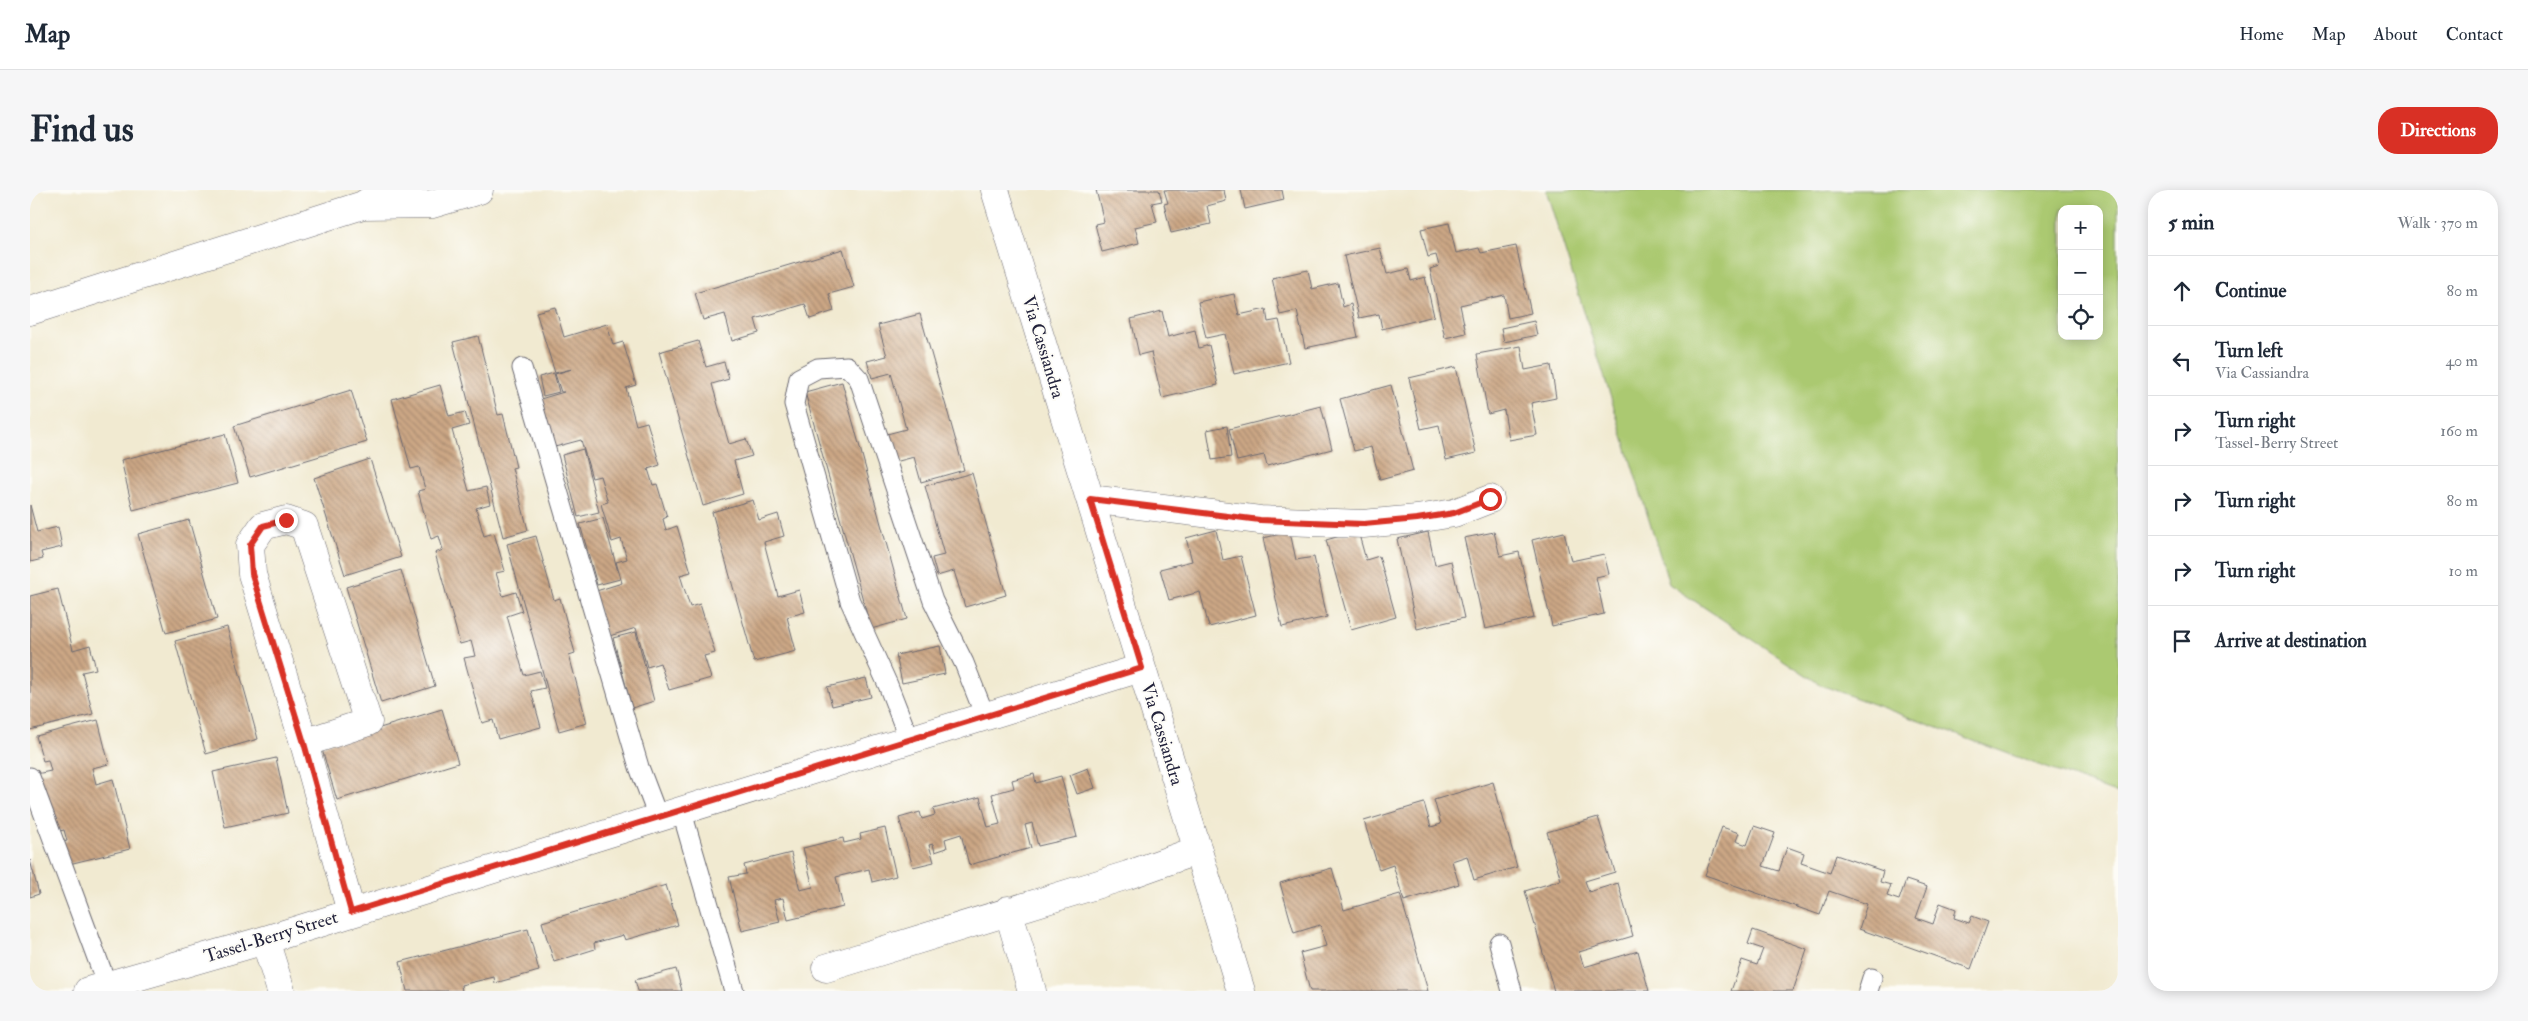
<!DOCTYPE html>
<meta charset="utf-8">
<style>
:root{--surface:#fff;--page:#f6f6f7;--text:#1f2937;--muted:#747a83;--line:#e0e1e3;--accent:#d93025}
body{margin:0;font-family:"IM FELL Double Pica",serif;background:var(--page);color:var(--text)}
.controls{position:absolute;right:15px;top:15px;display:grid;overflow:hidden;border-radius:10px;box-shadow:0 2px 12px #0003}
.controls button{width:45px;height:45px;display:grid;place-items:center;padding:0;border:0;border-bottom:1px solid var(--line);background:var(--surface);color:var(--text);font:25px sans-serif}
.stop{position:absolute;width:15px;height:15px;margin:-11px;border:4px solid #d93025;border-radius:50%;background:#fff}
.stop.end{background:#d93025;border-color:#fff;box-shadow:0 1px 5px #0008}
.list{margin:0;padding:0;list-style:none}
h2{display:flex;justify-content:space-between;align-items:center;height:65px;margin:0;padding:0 20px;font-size:21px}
h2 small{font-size:16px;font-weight:400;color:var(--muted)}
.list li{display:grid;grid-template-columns:32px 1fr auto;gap:15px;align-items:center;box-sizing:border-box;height:70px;padding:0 20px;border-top:1px solid var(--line)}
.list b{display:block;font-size:19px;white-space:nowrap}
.list p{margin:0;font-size:16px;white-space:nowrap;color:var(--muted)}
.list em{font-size:16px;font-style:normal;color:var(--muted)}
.icon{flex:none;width:28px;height:28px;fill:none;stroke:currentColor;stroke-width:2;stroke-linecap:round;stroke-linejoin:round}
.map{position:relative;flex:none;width:2088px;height:801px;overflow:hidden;border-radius:20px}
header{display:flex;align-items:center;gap:30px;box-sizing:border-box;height:70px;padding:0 25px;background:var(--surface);border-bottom:1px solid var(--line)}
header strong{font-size:24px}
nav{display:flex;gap:28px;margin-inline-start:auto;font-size:18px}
.intro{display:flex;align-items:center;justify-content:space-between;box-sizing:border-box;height:120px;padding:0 30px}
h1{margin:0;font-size:35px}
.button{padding:12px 22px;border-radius:20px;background:var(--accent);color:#fff;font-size:18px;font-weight:700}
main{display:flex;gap:30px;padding:0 30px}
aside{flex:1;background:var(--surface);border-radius:20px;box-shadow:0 2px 12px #0003}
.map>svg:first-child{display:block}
</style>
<header>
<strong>Map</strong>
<nav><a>Home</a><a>Map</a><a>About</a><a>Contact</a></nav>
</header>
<div class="intro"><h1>Find us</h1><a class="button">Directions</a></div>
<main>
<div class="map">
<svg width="2088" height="801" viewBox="0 0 2088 801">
<defs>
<pattern id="building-back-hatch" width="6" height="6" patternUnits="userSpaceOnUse" patternTransform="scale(1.25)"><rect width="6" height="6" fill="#cca785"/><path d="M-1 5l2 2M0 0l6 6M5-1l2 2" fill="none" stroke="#a5886e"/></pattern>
</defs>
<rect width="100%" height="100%" fill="#fdfcf7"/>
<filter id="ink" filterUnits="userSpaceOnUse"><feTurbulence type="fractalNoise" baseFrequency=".02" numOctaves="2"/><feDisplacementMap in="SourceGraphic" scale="10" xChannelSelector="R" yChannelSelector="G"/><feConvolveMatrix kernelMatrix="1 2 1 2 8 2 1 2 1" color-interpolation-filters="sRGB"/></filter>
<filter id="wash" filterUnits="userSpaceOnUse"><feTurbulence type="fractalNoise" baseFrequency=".0096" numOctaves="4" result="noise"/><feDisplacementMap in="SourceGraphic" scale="20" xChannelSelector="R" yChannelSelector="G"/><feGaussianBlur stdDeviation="1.12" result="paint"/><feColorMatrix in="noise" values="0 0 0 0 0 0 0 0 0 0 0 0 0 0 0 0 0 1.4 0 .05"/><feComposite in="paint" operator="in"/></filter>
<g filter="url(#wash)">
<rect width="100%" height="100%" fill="#f1ead1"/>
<path fill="#abc971" stroke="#667656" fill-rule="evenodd" d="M1516,0H2088V604L1791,495L1639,394ZM2032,19H2069V146H2032Z"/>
<g id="blocks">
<path fill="url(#building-back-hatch)" d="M1066,0H1129L1132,11L1122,13L1127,32L1105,37L1109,53L1072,62L1065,34L1074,32Z
M1134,0H1194L1196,11L1177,16L1181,34L1141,43L1134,14L1138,13Z
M1211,0H1252L1254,10L1215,19Z
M1419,33L1426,63L1449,58L1451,63L1486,56L1501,123L1478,128L1474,105L1430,115L1436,143L1415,148L1400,79L1409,76L1406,65L1398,67L1391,39Z
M1350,58L1357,84L1378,79L1381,91L1395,87L1404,126L1352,139L1349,124L1329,128L1314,66Z
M813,59L824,97L799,104L804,121L780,129L775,114L725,129L729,143L702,151L695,124L673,130L665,103Z
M1278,80L1282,99L1308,93L1313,117L1321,114L1328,147L1275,158L1267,121L1250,125L1242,88Z
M1204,104L1209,125L1236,119L1238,132L1249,130L1259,172L1204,184L1195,144L1176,148L1168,112Z
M525,117L534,147L577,134L583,155L593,152L606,195L596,198L606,235L617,232L630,275L618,279L623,295L627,294L637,327L633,329L636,340L647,336L661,382L650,385L660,417L670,414L685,463L674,466L681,488L639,500L630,473L617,477L606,438L576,447L563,402L592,393L586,372L597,369L591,349L582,352L571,314L578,312L570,286L562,288L551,250L521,258L507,210L534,202H531L525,184L542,179L525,183L506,122Z
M1132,121L1138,147L1165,140L1169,158L1179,155L1188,195L1132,208L1121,162L1109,165L1101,129Z
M890,124L934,280L891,292L884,267L865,272L857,244L876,239L861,183L842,188L837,171L857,166L848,135Z
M1504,131L1507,145L1474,152L1471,138Z
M448,146L468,225L473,224L486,277L482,278L498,340L473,347L423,152Z
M668,151L676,177L694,172L699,189L682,194L699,254L716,249L722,266L704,271L713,304L673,316L629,162Z
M1491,156L1495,180L1521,175L1526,208L1501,213L1507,245L1479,250L1474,220L1458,224L1447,164Z
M1426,177L1446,263L1416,270L1409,235L1391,239L1379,188Z
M524,183L529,202L513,206L509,187Z
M812,192L877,429L841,439L775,202Z
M410,195L419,226L435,222L439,235L422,240L439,301L456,297L460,314L446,318L454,346L464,343L475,381L466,383L473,406L486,402L492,421L477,426L494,485L510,481L515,498L501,501L511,537L468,549L463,530L452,533L434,468L445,466L441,451L430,454L405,363L413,360L409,346L401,349L388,301L395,299L389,277L381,279L362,209Z
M1361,195L1383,281L1350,290L1341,257L1324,261L1310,209Z
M321,200L337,252L220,287L204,236Z
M1291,216L1302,259L1237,276L1234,265L1207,271L1199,239Z
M1197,236L1201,267L1182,270L1177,240Z
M195,244L208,293L103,320L91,270Z
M553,259L569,322L548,327L532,265Z
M340,269L371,367L315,385L284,288Z
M942,283L976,405L935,417L924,381L907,386L902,368L914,365L895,296Z
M723,310L729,330L748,324L754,346L734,352L748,406L769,400L775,422L757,427L766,461L724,472L682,322Z
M0,315L7,342L28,337L32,357L11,362L13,369L0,372Z
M573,328L590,389L567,395L550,334Z
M159,330L187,429L136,443L108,344Z
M1186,340L1193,370L1211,366L1226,425L1179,437L1170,402L1139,410L1130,379L1162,371L1156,348Z
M1328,341L1336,370L1349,366L1366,427L1321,440L1296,350Z
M1260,342L1266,370L1284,367L1297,427L1252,437L1233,348Z
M1398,342L1405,375L1421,371L1434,428L1387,439L1367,349Z
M1464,342L1470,366L1489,362L1504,428L1455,439L1434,348Z
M1534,342L1541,371L1574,364L1579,384L1566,387L1574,424L1522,436L1502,350Z
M506,346L524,410L530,408L545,463L539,465L557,533L529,541L477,354Z
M371,380L405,496L351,513L316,397Z
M28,399L43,460L60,455L66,479L52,482L63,524L0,540V406Z
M197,437L228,549L176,564L145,451Z
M606,442L624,511L602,518L583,448Z
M910,456L915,484L872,493L866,465Z
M836,488L841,507L802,516L797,497Z
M412,519L428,573L307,610L291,556Z
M68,530L79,574L62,578L66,594L83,589L100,659L39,674L33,652L37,651L34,640L21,643L6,584L21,581L18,570L13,571L6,546Z
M246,568L258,623L195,637L183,582Z
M1058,578L1065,598L1047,604L1040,585Z
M1004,584L1006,593L1031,586L1047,647L1008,656L1002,633L995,635L1001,658L939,675L931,644L915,649L917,658L905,662L903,654L899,655L904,672L883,677L869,628L890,622L892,629L905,625L903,619L950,607L958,637L970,634L962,604L984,598L982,590Z
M1463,592L1487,677L1444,690L1437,666L1422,671L1429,694L1374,711L1363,675L1349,680L1334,631L1394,613L1401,637L1411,634L1404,610Z
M1568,627L1585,682L1555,691L1559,702L1588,693L1603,746L1549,762L1554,777L1608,761L1619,801H1524L1495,701L1531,690L1517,642Z
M1724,636L1745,643L1733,676L1749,681L1757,657L1774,663L1771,673L1800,683L1806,665L1853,681L1850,692L1861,695L1857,706L1869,710L1876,690L1897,697L1886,728L1903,734L1910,713L1926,719L1924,728L1939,733L1942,726L1958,732L1941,779L1829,739L1837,714L1799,701L1790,725L1675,685L1692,637L1709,643L1706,651L1717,655Z
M855,638L866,686L842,692L839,679L806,687L813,717L758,730L753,708L744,710L750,732L712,741L699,687L716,684L714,675L761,663L770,700L783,697L773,658L813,648L814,653L831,649L830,644Z
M0,670L9,704L0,707Z
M1302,678L1314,720L1370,704L1398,801H1280L1270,763L1296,756L1290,735L1264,743L1250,693Z
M636,695L648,735L595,750L593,745L564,753L565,759L524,772L512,732Z
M498,739L509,781L465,793L464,787L431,795L432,801H377L370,772Z
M1723,740L1777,759L1763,801H1701L1712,770L1727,775L1733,759L1718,754Z
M646,779L652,801H608L605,790Z"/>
</g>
</g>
<g filter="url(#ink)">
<use href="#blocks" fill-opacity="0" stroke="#6a6870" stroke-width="1"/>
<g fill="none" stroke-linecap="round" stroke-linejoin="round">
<g stroke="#6a6870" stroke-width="21">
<path id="service" d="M492,178L609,577L628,627
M879,549L858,495L820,411L764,214L769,188L788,178L817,176L829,189L903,411L934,473L955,526
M0,587L77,795
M651,619L704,801
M1469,753L1482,801
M1838,801L1842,788"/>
</g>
<g stroke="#6a6870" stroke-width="29">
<path id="minor" d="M965,0L1211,801
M1060,309L1230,330L1333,334L1387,329L1424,323L1460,309
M274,553L338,532L274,336L256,330L233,336L220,355L222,384L274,553L321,722
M978,720L1002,801
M235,750L251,801
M796,778L1098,685L1168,660
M58,801L235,750L1111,478"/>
</g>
<g stroke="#6a6870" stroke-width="29">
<path id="tertiary" d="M333,15L402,14L449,0
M0,121L333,15L356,0"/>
</g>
<use href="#service" stroke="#fff" stroke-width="19"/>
<use href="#minor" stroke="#fff" stroke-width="28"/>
<use href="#tertiary" stroke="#fff" stroke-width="28"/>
</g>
</g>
<g fill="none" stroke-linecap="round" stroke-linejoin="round" filter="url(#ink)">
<path stroke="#d93025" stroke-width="6" d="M256,330L233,336L220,355L222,384L274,553L321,722L1112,478L1060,309L1230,330L1334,334L1387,329L1424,323L1460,309"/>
</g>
<g text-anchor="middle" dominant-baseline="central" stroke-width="4" stroke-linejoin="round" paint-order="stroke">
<g font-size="18" fill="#22223b" stroke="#fdfcf7">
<text transform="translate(1013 157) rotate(73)">Via Cassiandra</text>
<text transform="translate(1132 544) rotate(73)">Via Cassiandra</text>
<text transform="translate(241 747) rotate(-17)">Tassel-Berry Street</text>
</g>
</g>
</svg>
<div class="controls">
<button>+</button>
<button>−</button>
<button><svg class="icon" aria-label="locate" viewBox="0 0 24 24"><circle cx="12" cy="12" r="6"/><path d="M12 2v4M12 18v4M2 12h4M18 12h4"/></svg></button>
</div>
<div class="stop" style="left:1460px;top:309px"></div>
<div class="stop end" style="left:256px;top:330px"></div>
</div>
<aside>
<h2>5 min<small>Walk · 370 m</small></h2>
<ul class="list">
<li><svg class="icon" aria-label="ahead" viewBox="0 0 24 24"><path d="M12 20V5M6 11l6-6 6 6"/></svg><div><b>Continue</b></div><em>80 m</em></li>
<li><svg class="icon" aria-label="left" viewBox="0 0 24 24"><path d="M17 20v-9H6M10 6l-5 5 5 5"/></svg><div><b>Turn left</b><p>Via Cassiandra</p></div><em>40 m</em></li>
<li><svg class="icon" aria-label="right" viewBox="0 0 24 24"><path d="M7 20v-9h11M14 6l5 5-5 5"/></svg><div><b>Turn right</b><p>Tassel-Berry Street</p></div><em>160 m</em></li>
<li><svg class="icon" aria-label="right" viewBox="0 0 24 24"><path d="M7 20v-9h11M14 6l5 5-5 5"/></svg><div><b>Turn right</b></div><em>80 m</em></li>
<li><svg class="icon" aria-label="right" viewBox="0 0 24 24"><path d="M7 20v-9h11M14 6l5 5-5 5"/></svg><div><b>Turn right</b></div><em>10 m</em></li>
<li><svg class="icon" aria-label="arrive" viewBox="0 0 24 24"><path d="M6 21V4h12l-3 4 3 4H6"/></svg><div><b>Arrive at destination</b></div></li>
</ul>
</aside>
</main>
